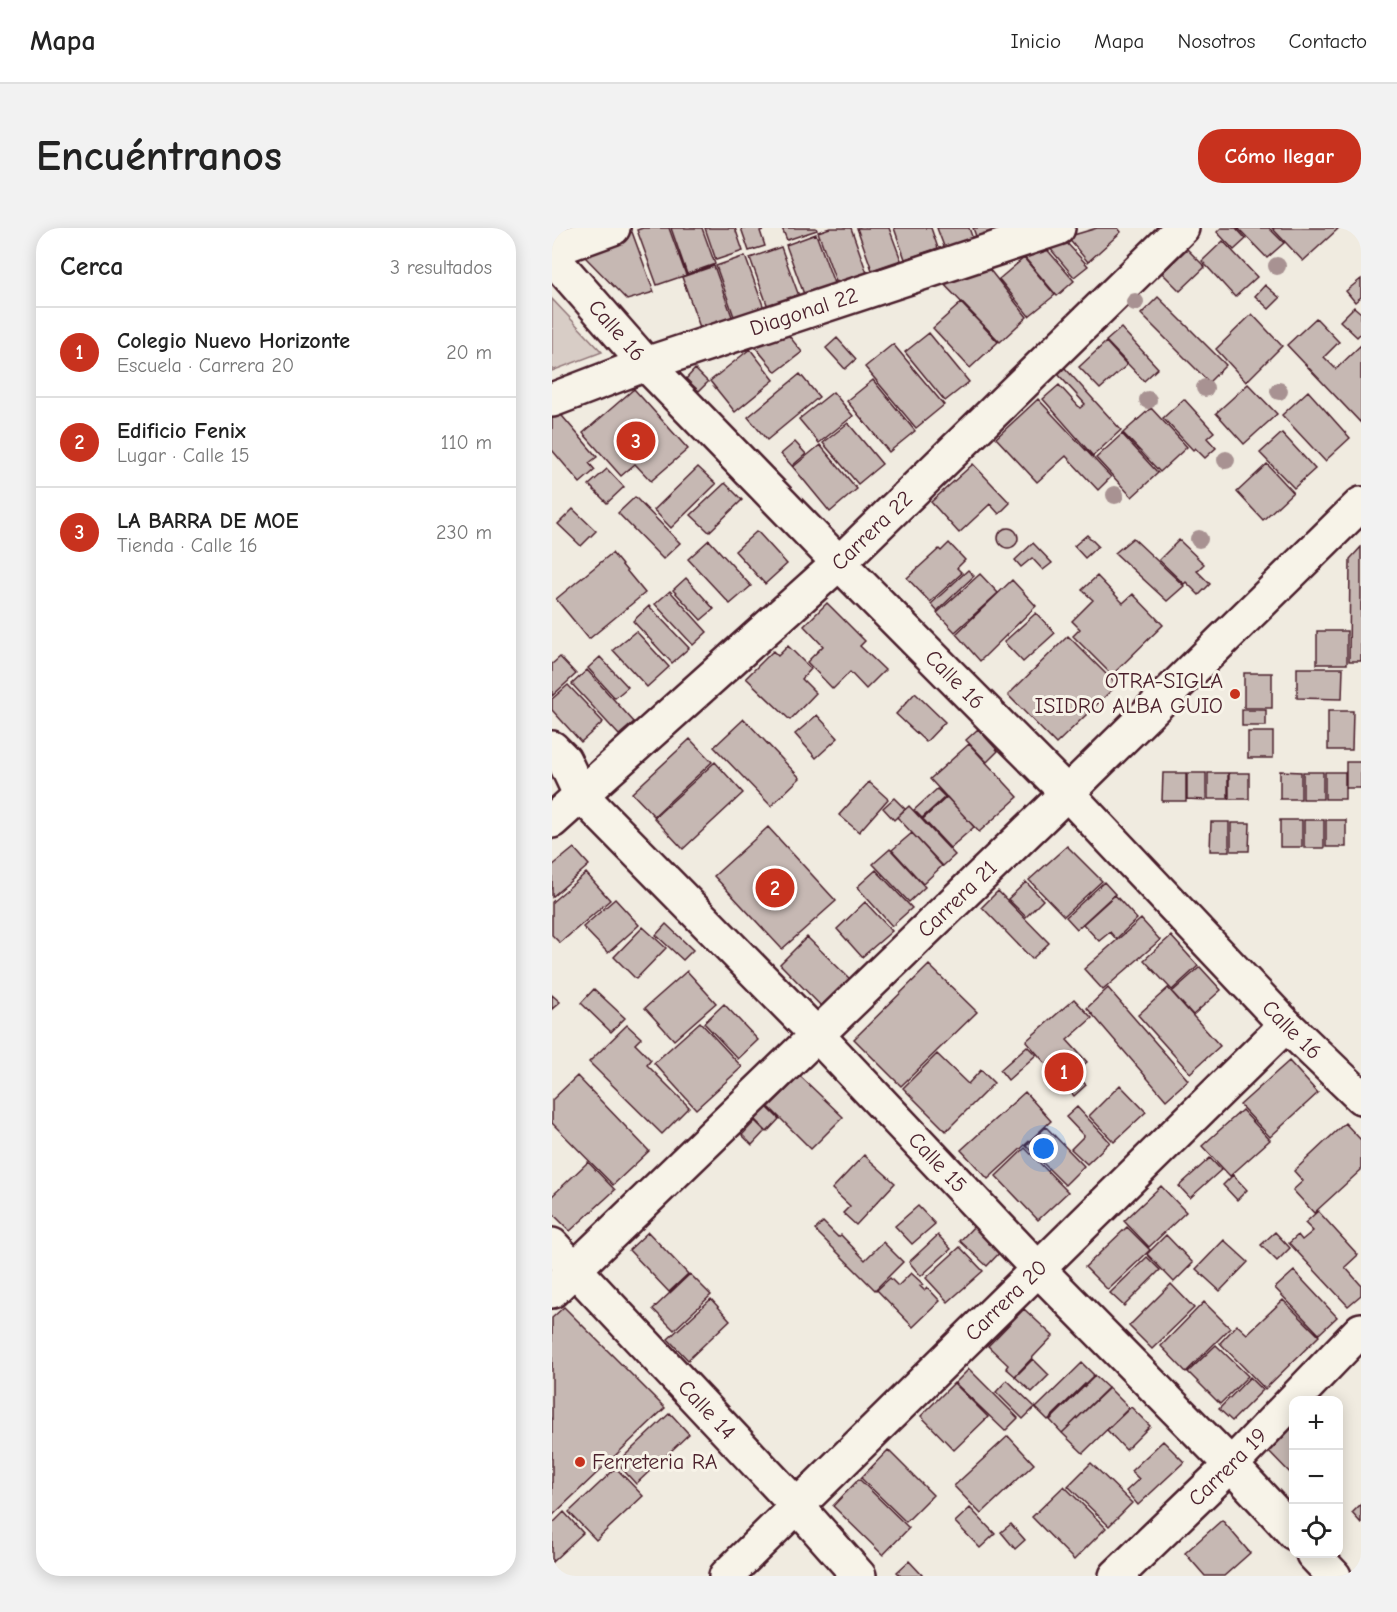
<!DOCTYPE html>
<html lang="es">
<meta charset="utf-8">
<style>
:root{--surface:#fff;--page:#f2f2f2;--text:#222;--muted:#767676;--line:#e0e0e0;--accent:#c8321e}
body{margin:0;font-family:"Comic Neue",sans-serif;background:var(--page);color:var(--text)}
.controls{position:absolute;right:18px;bottom:18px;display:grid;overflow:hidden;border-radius:12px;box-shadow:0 3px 15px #0003}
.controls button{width:54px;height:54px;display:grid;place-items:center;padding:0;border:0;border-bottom:2px solid var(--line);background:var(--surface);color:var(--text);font:30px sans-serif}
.you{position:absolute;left:492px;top:921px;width:21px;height:21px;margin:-15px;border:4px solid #fff;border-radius:50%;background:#1a73e8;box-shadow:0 0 0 9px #1a73e833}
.badge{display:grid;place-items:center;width:39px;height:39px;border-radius:50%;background:var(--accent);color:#fff;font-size:20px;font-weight:700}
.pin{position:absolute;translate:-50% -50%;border:3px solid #fff;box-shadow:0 2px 6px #0006}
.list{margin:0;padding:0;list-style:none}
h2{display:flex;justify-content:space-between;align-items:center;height:78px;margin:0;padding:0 24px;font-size:26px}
h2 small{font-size:20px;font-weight:400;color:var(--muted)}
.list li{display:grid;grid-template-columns:39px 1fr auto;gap:18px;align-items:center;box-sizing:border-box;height:90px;padding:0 24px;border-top:2px solid var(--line)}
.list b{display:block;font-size:22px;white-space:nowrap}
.list p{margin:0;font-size:20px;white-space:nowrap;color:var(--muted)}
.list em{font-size:20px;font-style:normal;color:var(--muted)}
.icon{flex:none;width:33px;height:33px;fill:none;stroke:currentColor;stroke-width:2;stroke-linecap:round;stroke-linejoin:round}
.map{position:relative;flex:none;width:809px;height:1348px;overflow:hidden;border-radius:24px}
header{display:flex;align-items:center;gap:36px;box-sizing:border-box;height:84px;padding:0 30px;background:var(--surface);border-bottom:2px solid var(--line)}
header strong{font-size:28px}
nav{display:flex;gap:33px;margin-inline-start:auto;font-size:21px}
.intro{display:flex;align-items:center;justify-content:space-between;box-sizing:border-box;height:144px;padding:0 36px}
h1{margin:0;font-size:42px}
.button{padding:15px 27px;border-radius:24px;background:var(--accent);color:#fff;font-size:21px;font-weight:700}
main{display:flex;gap:36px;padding:0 36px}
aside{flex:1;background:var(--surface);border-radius:24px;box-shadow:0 3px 15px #0003}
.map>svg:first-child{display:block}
</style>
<header>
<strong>Mapa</strong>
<nav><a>Inicio</a><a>Mapa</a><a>Nosotros</a><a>Contacto</a></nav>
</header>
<div class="intro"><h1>Encuéntranos</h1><a class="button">Cómo llegar</a></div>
<main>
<aside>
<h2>Cerca<small>3 resultados</small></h2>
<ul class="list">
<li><span class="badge">1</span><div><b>Colegio Nuevo Horizonte</b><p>Escuela · Carrera 20</p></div><em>20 m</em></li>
<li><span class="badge">2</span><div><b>Edificio Fenix</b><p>Lugar · Calle 15</p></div><em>110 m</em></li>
<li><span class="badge">3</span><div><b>LA BARRA DE MOE</b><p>Tienda · Calle 16</p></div><em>230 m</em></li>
</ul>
</aside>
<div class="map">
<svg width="809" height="1348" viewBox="0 0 809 1348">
<rect width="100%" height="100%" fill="#f0ebe0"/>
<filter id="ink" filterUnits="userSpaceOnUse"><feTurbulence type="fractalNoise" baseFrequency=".0167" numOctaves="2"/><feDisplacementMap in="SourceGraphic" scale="12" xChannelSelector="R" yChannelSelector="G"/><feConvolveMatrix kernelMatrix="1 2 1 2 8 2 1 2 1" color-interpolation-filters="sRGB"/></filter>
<g filter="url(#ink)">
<path fill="#d8cdc6" stroke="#917678" stroke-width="1.5" d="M0,71L50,124L0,143Z"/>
<path fill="#c6b8b3" stroke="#4a1f2b" stroke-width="1.5" d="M91,0H117L134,47L105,57L85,2Z
M119,0H150L163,36L135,46Z
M153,0H183L191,23L164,32Z
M189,0H217L208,3L213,18L197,23Z
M230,0H264L265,2L235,12Z
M278,0H299L315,45L285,56L266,4Z
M305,0H337L349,32L320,42Z
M342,0H379L386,20L353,31Z
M385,0H417L421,11L393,21Z
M421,0H450V2L425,11Z
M545,0H566L569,4L536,34L515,9Z
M669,0H684L694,11L682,22L665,4Z
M686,0H717L732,15L715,30Z
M720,0H787L751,33Z
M80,4L102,64L75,72L33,29V21Z
M264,6L283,58L253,69L234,17Z
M513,13L536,38L522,49L496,18Z
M671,13L705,49L683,69L650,33Z
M492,18L522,53L505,68L467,23Z
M229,19L247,68L216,79L198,30Z
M635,21L653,39L628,63L610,45Z
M193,28L213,83L184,94L164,38Z
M472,30L503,67L477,88L447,51Z
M434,37L475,89L448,114L387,51Z
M162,38L182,94L150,105L130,49Z
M809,51V69L803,74L794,63Z
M713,57L728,70L717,81L703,68Z
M606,69L674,137L657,154L589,86Z
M409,75L446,114L418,140L381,100Z
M802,79L809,85V105L805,109L788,93Z
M700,86L730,118L694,154L664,121Z
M764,90L787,114L772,129L784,141L809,117V195L735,117Z
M230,99L250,124L224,144L204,120Z
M569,100L606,140L592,153L554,113Z
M377,105L417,154L393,173L353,124Z
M285,110L304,131L293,141L274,120Z
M554,114L575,137L548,161L527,139Z
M341,116L392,177L364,200L313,139Z
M198,121L222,152L183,184L158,153Z
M512,139L569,202L541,228L491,171L507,157L528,180L533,176L505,145Z
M143,141L156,154L147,163L134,151Z
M248,146L267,169L215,212L196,189Z
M321,152L363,203L337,224L295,173Z
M696,156L725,186L692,216L664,185Z
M82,161L136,221L99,253L83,236L69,248L31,205Z
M756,163L798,210L773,233L730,187Z
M281,164L301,188L267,215L247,191Z
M486,171L559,249L546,262L514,228L485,254L444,210Z
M632,171L662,204L655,210L664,220L653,230L643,220L641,222L611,190Z
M599,180L635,219L608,244L571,205Z
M5,182L45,229L37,235L43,242L28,255L0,222V186Z
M296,195L330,236L306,256L271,215Z
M730,205L763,241L742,260L708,225Z
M570,206L606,245L580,269L544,230Z
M243,214L254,226L240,238L229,226Z
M268,217L305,261L278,284L241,239Z
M421,236L458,275L447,286L438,276L407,305L379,274Z
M715,236L741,264L711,292L685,264Z
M146,239L164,256L119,300L102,282Z
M55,241L72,259L55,275L37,257Z
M173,255L190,272L157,304L139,287Z
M83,269L128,315L111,331L66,285Z
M21,281L44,303L29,318L6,296Z
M446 310a10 10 0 1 1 20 0a10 10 0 1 1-20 0Z
M205,303L235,336L213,356L183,323Z
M535,307L546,318L533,330L522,318Z
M581,310L632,358L615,373L563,325Z
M157,312L199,358L178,376L136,331Z
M627,312L652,336L645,343L658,356L647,367L634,354L632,356L607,332Z
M397,315L413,332L405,340L410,345L378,374L355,350L387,321L389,323Z
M481,315L500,335L491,342L480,330L469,339L463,332Z
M809,319V433H797L798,331Z
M60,325L93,365L37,411L4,371Z
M416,342L422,348L385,383L379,376Z
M428,346L446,365L403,404L385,385Z
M545,348L571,375L581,366L611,397L560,447L521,408L528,401L520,393L541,372L530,362Z
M134,350L162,381L149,392L121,362Z
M460,352L484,378L428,433L404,406Z
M118,363L155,404L141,417L103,376Z
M275,375L313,413L308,418L333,442L314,461L298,444L281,461L255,434L271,418L252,398Z
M97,378L137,420L120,435L81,393Z
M484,385L503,405L471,434L452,414Z
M84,403L117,439L95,459L61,422Z
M765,403H795V436H765Z
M516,408L565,457L504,516L456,467Z
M236,418L259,441L250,451L264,465L238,492L194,450L221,423L226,428Z
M8,429L24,446L0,468V436Z
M48,429L76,459L63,470L36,440Z
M745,440H791L790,471L745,470Z
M35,442L82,494L67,507L20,456Z
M692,445H720V480H692Z
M16,457L51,494L29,514L0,482V471Z
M363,465L393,494L374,514L344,486Z
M690,482H714V498H690Z
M776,483H801L800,522H776Z
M265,487L286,510L264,530L243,506Z
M192,491L248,550L219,578L162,519Z
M426,501L446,523L435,534L414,512Z
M696,504H721V530H696Z
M138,511L160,534L102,588L80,565Z
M417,516L466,569L427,604L378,551Z
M163,534L191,565L131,621L102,590Z
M794,534H809V560H794Z
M728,543L749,544V571H728Z
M751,544H771V571H751Z
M773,544H793V571H773Z
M611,545H634V573H610Z
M635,545H654V572L635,571Z
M656,545H676V571H656Z
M677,545H697V571H677Z
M317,554L336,571L307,604L287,587Z
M385,561L393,569L370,590L362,582Z
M395,569L422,599L398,620L371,591Z
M342,570L353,581L342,592L331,580Z
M357,578L403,627L391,638L345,589Z
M728,592H750V619H728Z
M752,592H772V620H752Z
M774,592H794V619H774Z
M659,594H677V623H658Z
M679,595H698L697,623H679Z
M216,599L284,673L230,721L162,648Z
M360,605L390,638L371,656L340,622Z
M515,618L550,653L512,688L477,652Z
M22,620L37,637L0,669V638Z
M338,621L373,659L357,674L321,636Z
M324,642L360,680L340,698L305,659Z
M34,645L58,672L8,715L0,707V674Z
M474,654L491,672L474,689L456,671Z
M552,654L563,666L525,701L514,689Z
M446,663L497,715L480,731L430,679Z
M563,667L585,691L564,711L558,704L547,713L531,696Z
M63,671L87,697L56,725L31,699Z
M313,674L340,703L310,729L285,701Z
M589,691L608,712L551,762L532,741Z
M114,696L141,722L131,732L104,707Z
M91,699L114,720L84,751L62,729Z
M619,708L646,738L620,762L592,732Z
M255,709L300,753L272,781L228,736Z
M377,737L425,784L349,858L302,811Z
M648,739L669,762L641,787L620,764Z
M135,743L164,775L122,812L93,780Z
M556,760L636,852L614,872L535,780Z
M616,760L668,818L638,845L586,787Z
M42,761L73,790L59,804L29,775Z
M0,767L8,774L0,781Z
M522,771L540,790L515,812L535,834L522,845L534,857L522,868L474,813Z
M172,776L206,812L186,831L152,795Z
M148,794L190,839L144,881L102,835Z
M75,797L89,810L83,816L99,832L95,837L137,879L110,906L37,834Z
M475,818L484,827L456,852L448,842Z
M385,826L416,856L429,842L442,855L394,903L351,860Z
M737,833L766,865L718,909L688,877Z
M25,848L97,923L61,957L0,895V872Z
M248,848L291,889L259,921L217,879Z
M568,857L594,884L562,914L537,888Z
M473,864L499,893L436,951L409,922Z
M214,878L227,891L215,904L202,891Z
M525,879L558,914L535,936L519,921L532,908L514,889Z
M690,882L718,912L678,948L650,918Z
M203,893L213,903L200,917L190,907Z
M793,895L809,912V942L762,985L741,962L751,953L742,943Z
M494,899L532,938L513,957L474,918Z
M473,920L516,964L486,992L444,948Z
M312,927L343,955L304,997L291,985L298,978L280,961Z
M658,930L669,942L638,970L627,958Z
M36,934L63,962L18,1003L0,985V968Z
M681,947L695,962L685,972L671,957Z
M609,958L634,984L597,1019L572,993Z
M366,978L383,996L360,1016L343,998Z
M766,983L806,1027L793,1039L809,1057V1067L796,1078L737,1015L746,1007L750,1012L761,1003L753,995Z
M271,994L286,1009L289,1007L313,1032L331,1014L351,1034L323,1062L263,1002Z
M424,996L452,1020L435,1038L408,1013Z
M575,999L598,1022L556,1062L533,1039Z
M96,1004L136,1046L117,1064L77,1022Z
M723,1004L738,1020L725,1033L709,1017Z
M386,1007L399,1021L369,1048L357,1034Z
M614,1007L641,1035L622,1054L595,1026Z
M672,1012L696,1034L668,1063L644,1041Z
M408,1019L431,1043L396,1074L374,1050Z
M595,1029L608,1042L572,1078L558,1065Z
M742,1043L785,1089L767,1106L723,1060Z
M359,1045L371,1056L368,1058L372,1062L375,1059L388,1073L361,1099L325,1062L338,1050L346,1058Z
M138,1046L159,1067L122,1102L101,1081Z
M619,1056L642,1080L600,1121L577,1098Z
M159,1071L178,1092L136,1132L116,1111Z
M731,1072L767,1108L713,1161L668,1115L685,1097L695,1106Z
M652,1074L678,1100L634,1144L609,1118Z
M12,1079L113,1180L0,1288V1090Z
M472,1081L501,1108L463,1148L454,1140L456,1137L436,1118Z
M664,1117L696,1148L668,1176L636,1144Z
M481,1131L497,1147L480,1164L463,1149Z
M530,1135L542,1147L496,1192L484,1180Z
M417,1141L466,1190L453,1203L403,1155Z
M543,1148L556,1160L510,1205L498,1192Z
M698,1149L711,1162L680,1193L667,1181Z
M455,1152L483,1179L471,1191L444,1164Z
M402,1155L436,1189L402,1222L369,1188Z
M557,1160L577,1180L531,1225L510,1205Z
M579,1179L598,1198L574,1222L555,1202Z
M118,1185L137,1206L84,1256L65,1235Z
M742,1194V1249L713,1219Z
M456,1208L482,1236L429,1286L402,1258Z
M611,1213L632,1234L586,1277L574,1263L587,1251L579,1243Z
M336,1222L381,1267L354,1294L309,1250Z
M539,1235L580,1275L557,1298L516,1258Z
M64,1240L91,1268L44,1312L17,1284Z
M307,1251L357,1300L331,1327L281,1278Z
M512,1258L554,1300L522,1332L480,1289Z
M809,1276V1295L800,1285Z
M418,1280L443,1306L428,1320L403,1294Z
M12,1284L31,1305L0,1334V1296Z
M670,1292L698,1325L672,1348H653L633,1325Z
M459,1296L473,1312L463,1321L449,1304Z
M357,1333L371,1348H349L345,1344Z"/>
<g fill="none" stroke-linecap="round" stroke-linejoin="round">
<g stroke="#4a1f2b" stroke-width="38">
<g id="minor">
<path d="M0,22L61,0"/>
<path id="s1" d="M0,29L94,136L287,335L515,565L734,797L809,869"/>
<path id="s2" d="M0,172L94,136L506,0"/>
<path id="s3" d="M0,520L12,532L28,566L265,807L486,1041L679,1237L742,1305"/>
<path id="s4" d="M0,593L287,335L630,0"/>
<path id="s5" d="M0,1017L245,1278L307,1348"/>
<path id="s6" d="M0,1063L515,565L809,276"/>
<path d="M761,1326L782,1348"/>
<path id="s7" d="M174,1348L734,797"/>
<path id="s8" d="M564,1348L679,1237L809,1102"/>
</g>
</g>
<use href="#minor" stroke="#f7f3e8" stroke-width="33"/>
</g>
<g fill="#a89292">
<circle cx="725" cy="38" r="9"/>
<circle cx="583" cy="74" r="9"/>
<circle cx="653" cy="160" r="9"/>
<circle cx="727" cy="163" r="9"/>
<circle cx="596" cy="172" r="9"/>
<circle cx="674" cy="232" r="9"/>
<circle cx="563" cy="267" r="9"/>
<circle cx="647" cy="311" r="9"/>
</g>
</g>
<g fill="#c8321e" stroke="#f7f3e8" stroke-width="2">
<circle cx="683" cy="466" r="6"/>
<circle cx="28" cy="1234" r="6"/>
</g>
<g text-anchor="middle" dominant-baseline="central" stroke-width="6" stroke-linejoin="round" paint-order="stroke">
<g font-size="22" fill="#4a1f2b" stroke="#f7f3e8">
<text stroke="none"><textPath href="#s2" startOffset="267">Diagonal 22</textPath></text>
<text stroke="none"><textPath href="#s1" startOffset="98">Calle 16</textPath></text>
<text stroke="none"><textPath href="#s4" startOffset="432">Carrera 22</textPath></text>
<text stroke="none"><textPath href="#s1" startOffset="584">Calle 16</textPath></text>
<text stroke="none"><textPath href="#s6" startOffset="564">Carrera 21</textPath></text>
<text stroke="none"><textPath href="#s1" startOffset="1070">Calle 16</textPath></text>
<text stroke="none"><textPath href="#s3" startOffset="568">Calle 15</textPath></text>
<text stroke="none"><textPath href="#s7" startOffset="393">Carrera 20</textPath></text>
<text stroke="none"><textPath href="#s5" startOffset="226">Calle 14</textPath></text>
<text stroke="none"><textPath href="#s8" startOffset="156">Carrera 19</textPath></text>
</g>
<g font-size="22" fill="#4a1f2b" stroke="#f7f3e8" text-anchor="end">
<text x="671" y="453">OTRA-SIGLA<tspan x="671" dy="25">ISIDRO ALBA GUIO</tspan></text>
<text x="40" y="1234" text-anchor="start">Ferreteria RA</text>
</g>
</g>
</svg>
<div class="controls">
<button>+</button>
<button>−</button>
<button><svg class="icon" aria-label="locate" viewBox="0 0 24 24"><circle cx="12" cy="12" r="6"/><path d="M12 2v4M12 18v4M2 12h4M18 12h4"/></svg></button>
</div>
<div class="you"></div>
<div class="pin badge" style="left:512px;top:844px">1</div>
<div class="pin badge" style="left:223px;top:660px">2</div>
<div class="pin badge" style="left:84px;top:213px">3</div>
</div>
</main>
